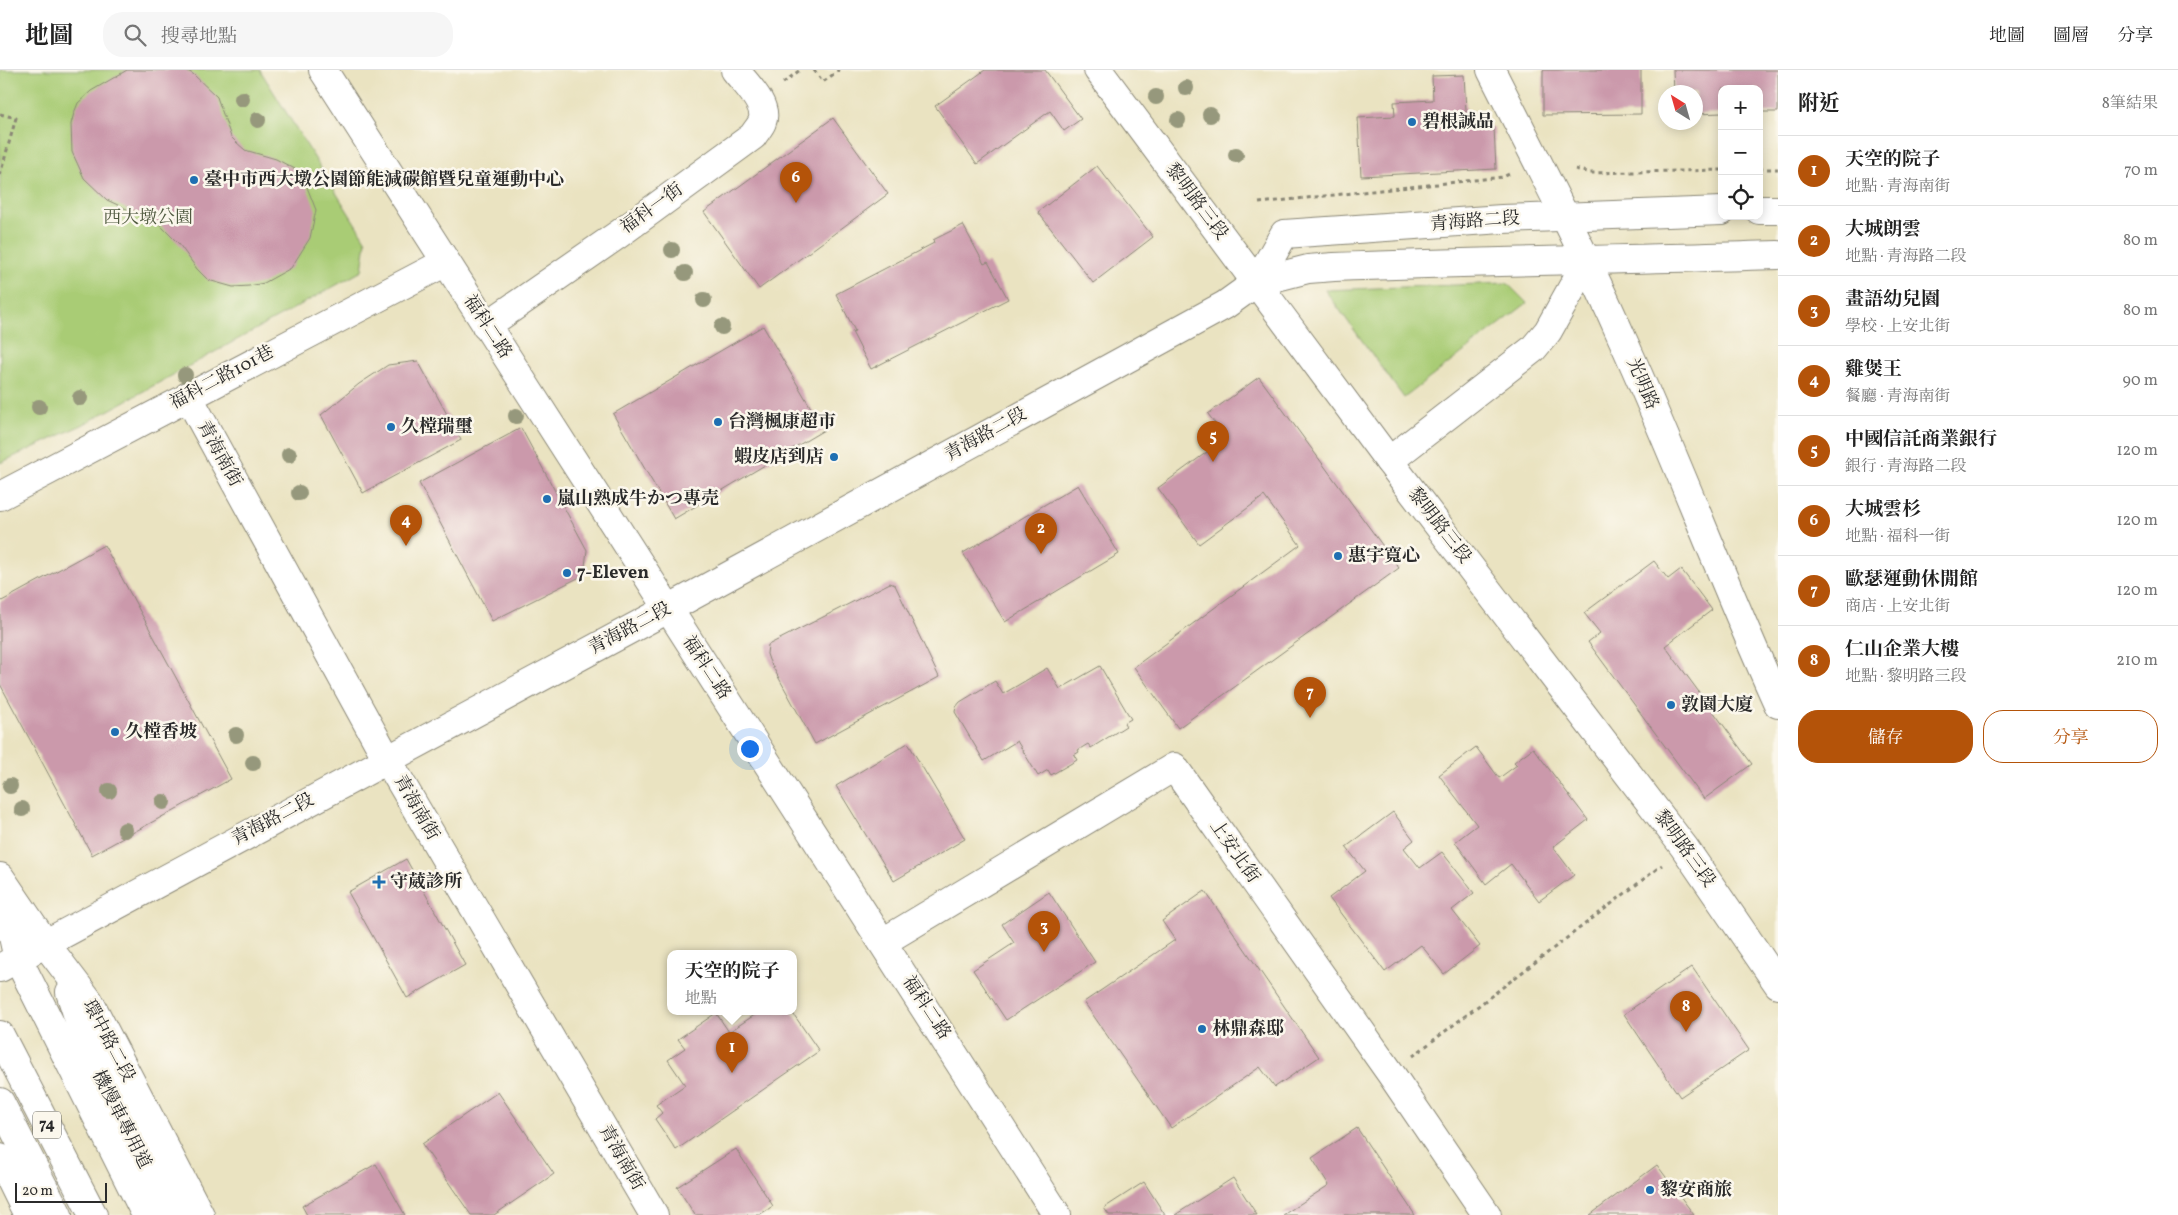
<!DOCTYPE html>
<html lang="zh-TW">
<meta charset="utf-8">
<style>
:root{--surface:#fff;--page:#f6f6f6;--text:#222;--muted:#767676;--line:#e0e0e0;--accent:#b45309}
body{margin:0;font-family:Vollkorn,"Noto Serif TC","Noto Serif JP",serif;background:var(--page);color:var(--text)}
.controls{position:absolute;right:15px;top:15px;display:grid;overflow:hidden;border-radius:10px;box-shadow:0 2px 12px #0003}
.controls button{width:45px;height:45px;display:grid;place-items:center;padding:0;border:0;border-bottom:1px solid var(--line);background:var(--surface);color:var(--text);font:25px sans-serif}
.compass{position:absolute;left:1658px;top:15px;width:45px;height:45px;border-radius:50%;background:var(--surface);box-shadow:0 2px 12px #0003;rotate:323deg}
.scale{position:absolute;left:15px;bottom:12px;width:92px;box-sizing:border-box;padding-left:5px;border:2px solid #2b2b2b;border-top:0;font-size:14px;line-height:18px;white-space:nowrap;color:#2b2b2b;-webkit-text-stroke:4px #fbf7ec;paint-order:stroke}
.you{position:absolute;left:749px;top:678px;width:18px;height:18px;margin:-12px;border:4px solid #fff;border-radius:50%;background:#1a73e8;box-shadow:0 0 0 8px #1a73e833}
.badge{display:grid;place-items:center;width:32px;height:32px;border-radius:50%;background:var(--accent);color:#fff;font-size:16px;font-weight:700}
.pin{position:absolute;translate:-50% -41px;filter:drop-shadow(0 1px 2px #0008)}
.pin::after{content:'';position:absolute;top:26px;width:18px;height:15px;background:inherit;clip-path:polygon(0 0,100% 0,50% 100%)}
.popup{position:absolute;left:667px;top:880px;width:130px;height:65px;box-sizing:border-box;display:grid;place-content:center;border-radius:10px;background:var(--surface);filter:drop-shadow(0 1px 4px #0005);font-size:16px;white-space:nowrap;color:var(--muted)}
.popup b{font-size:19px;color:var(--text)}
.popup::after{content:'';position:absolute;left:50%;top:100%;margin-left:-10px;border:10px solid transparent;border-top-color:var(--surface)}
.list{margin:0;padding:0;list-style:none}
h2{display:flex;justify-content:space-between;align-items:center;height:65px;margin:0;padding:0 20px;font-size:21px}
h2 small{font-size:16px;font-weight:400;color:var(--muted)}
.list li{display:grid;grid-template-columns:32px 1fr auto;gap:15px;align-items:center;box-sizing:border-box;height:70px;padding:0 20px;border-top:1px solid var(--line)}
.list b{display:block;font-size:19px;white-space:nowrap}
.list p{margin:0;font-size:16px;white-space:nowrap;color:var(--muted)}
.list em{font-size:16px;font-style:normal;color:var(--muted)}
.actions{display:flex;gap:10px;padding:15px 20px}
.actions a{flex:1;padding:11px 0;border:1px solid var(--accent);border-radius:20px;text-align:center;font-size:18px;color:var(--accent)}
.actions .main{background:var(--accent);color:#fff}
.icon{flex:none;width:28px;height:28px;fill:none;stroke:currentColor;stroke-width:2;stroke-linecap:round;stroke-linejoin:round}
.map{position:relative;flex:none;width:1778px;height:1145px;overflow:hidden}
header{display:flex;align-items:center;gap:30px;box-sizing:border-box;height:70px;padding:0 25px;background:var(--surface);border-bottom:1px solid var(--line)}
header strong{font-size:24px}
nav{display:flex;gap:28px;margin-inline-start:auto;font-size:18px}
.search{width:350px;height:45px;background:var(--page);display:flex;align-items:center;gap:12px;box-sizing:border-box;padding:0 18px;border-radius:20px;color:var(--muted);font-size:19px}
main{display:flex}
aside{flex:1;background:var(--surface)}
.map>svg:first-child{display:block}
</style>
<header>
<strong>地圖</strong>
<div class="search"><svg class="icon" aria-label="search" viewBox="0 0 24 24"><circle cx="10" cy="10" r="6"/><path d="M15 15l6 6"/></svg>搜尋地點</div>
<nav><a>地圖</a><a>圖層</a><a>分享</a></nav>
</header>
<main>
<div class="map">
<svg width="1778" height="1145" viewBox="0 0 1778 1145">
<rect width="100%" height="100%" fill="#fbf7ec"/>
<filter id="ink" filterUnits="userSpaceOnUse"><feTurbulence type="fractalNoise" baseFrequency=".02" numOctaves="2"/><feDisplacementMap in="SourceGraphic" scale="10" xChannelSelector="R" yChannelSelector="G"/><feConvolveMatrix kernelMatrix="1 2 1 2 8 2 1 2 1" color-interpolation-filters="sRGB"/></filter>
<filter id="wash" filterUnits="userSpaceOnUse"><feTurbulence type="fractalNoise" baseFrequency=".0096" numOctaves="4" result="noise"/><feDisplacementMap in="SourceGraphic" scale="20" xChannelSelector="R" yChannelSelector="G"/><feGaussianBlur stdDeviation="1.12" result="paint"/><feColorMatrix in="noise" values="0 0 0 0 0 0 0 0 0 0 0 0 0 0 0 0 0 1.4 0 .05"/><feComposite in="paint" operator="in"/></filter>
<g filter="url(#wash)">
<rect width="100%" height="100%" fill="#eae3c1"/>
<path fill="#a9cc74" stroke="#6a7c50" d="M0,0H260L366,171L362,201L82,355L0,393Z
M1507,213L1527,233L1404,328L1325,220Z"/>
<g id="blocks">
<path fill="#cb99ab" d="M127,0H186L193,4L217,27L231,67L236,72L245,80L276,89L295,99L305,112L316,140L310,168L291,198L264,213L249,216L233,217L208,210L197,199L179,174L159,154L107,130L84,108L72,82L71,54L74,43L78,33L91,21Z
M985,0H1045L1081,49L1064,61L1050,41L977,94L935,36Z
M1543,0H1641V44L1543,45Z
M1673,0H1778V42H1759V19H1722V43L1696,44V22H1674Z
M1464,5L1467,58L1494,57L1496,99L1361,106L1358,48L1395,46L1394,32L1433,30L1432,6Z
M833,48L888,124L759,219L704,142Z
M1097,96L1153,167L1093,213L1038,142Z
M963,155L984,194L988,192L1008,229L871,299L852,262L855,261L836,224L934,173L933,170Z
M763,256L824,360L674,449L613,344Z
M418,291L461,370L363,423L321,345L359,314L388,295Z
M1259,307L1399,498L1178,658L1134,597L1300,475L1264,426L1199,474L1158,418L1226,368L1208,344Z
M521,358L587,480L584,505L492,551L419,413Z
M1078,415L1119,484L1005,552L963,483Z
M104,475L231,709L92,785L0,614V532Z
M1654,491L1668,509L1681,499L1712,540L1665,576L1752,694L1704,729L1588,572L1600,563L1584,543Z
M890,513L895,515L939,607L815,674L769,590L767,584L768,575Z
M1100,596L1131,649L1124,653L1126,656L1091,678L1088,674L1078,680L1079,682L1074,685L1077,690L1051,705L1048,700L1038,706L1017,671L984,691L955,642L956,637L960,632L995,611L1003,624L1047,598L1060,619Z
M908,673L965,769L894,811L836,716Z
M1476,677L1499,708L1517,695L1514,692L1533,678L1588,750L1553,777L1574,805L1539,831L1511,794L1486,814L1455,772L1477,755L1439,705Z
M1393,742L1414,770L1404,778L1420,798L1442,782L1474,823L1452,840L1480,876L1444,904L1421,875L1385,902L1329,828L1365,801L1346,777Z
M406,789L465,895L407,928L348,822Z
M1205,821L1319,987L1275,1017L1260,997L1171,1058L1084,932L1175,870L1162,851Z
M1049,822L1095,892L1006,950L973,900L1014,873L1002,854Z
M1692,897L1749,980L1680,1027L1624,944Z
M759,942H792L819,981L676,1080L655,1049L662,1043L656,1035L685,1015L668,990L685,978L678,969L716,943L729,962Z
M498,1022L554,1104L494,1145H471L422,1074Z
M1357,1058L1415,1145H1283L1329,1115L1312,1088Z
M736,1079L773,1136L759,1145H695L677,1117Z
M376,1094L405,1145H307L302,1136Z
M1657,1095L1694,1145H1590Z
M1233,1108L1257,1145H1175Z
M1144,1112L1165,1145H1109L1104,1138Z"/>
</g>
</g>
<g filter="url(#ink)">
<use href="#blocks" fill-opacity="0" stroke="#8a8776" stroke-width="1"/>
<g fill="none" stroke-linecap="round" stroke-linejoin="round">
<g stroke="#8a8776" stroke-width="30">
<path id="minor" d="M323,0L1057,1145
M1491,0C1536,89 1582,177 1622,268C1677,389 1723,513 1778,634
M486,256L619,164L753,66C755,62 760,57 762,52C769,35 745,13 735,0
M188,326L387,689L654,1145
M1389,391L1533,279L1548,261L1587,191
M0,426L446,192
M0,807L45,873L89,931L200,1145
M3,822L18,889
M883,872L1174,697L1391,1004L1487,1145
M70,922L94,997L171,1145
M0,1032L58,1145
M0,1088L28,1145"/>
</g>
<g stroke="#8a8776" stroke-width="30">
<path id="major" d="M1098,0L1389,391L1684,777L1778,914
M1759,140H1778
M1257,212L1284,164L1502,149L1722,141
M0,898L668,539L1225,235L1257,212L1308,199L1334,197C1482,191 1630,190 1778,185"/>
</g>
<g stroke="#8a8776" stroke-width="30">
<path id="highway" d="M18,889L146,1145
M0,965L93,1145"/>
</g>
<path stroke="#8a8776" stroke-width="3" stroke-dasharray="4 4" stroke-linecap="butt" d="M814,0L823,12L839,0
M783,13L800,0
M0,44L16,48L0,105
M1575,99L1590,103L1722,100
M1759,99H1778
M1259,133L1503,107L1511,103
M1413,986L1662,795"/>
<use href="#minor" stroke="#fff" stroke-width="28"/>
<use href="#major" stroke="#fff" stroke-width="28"/>
<use href="#highway" stroke="#fff" stroke-width="28"/>
</g>
<g fill="#96987b">
<circle cx="1186" cy="18" r="8"/>
<circle cx="1156" cy="27" r="8"/>
<circle cx="242" cy="29" r="8"/>
<circle cx="1210" cy="45" r="8"/>
<circle cx="258" cy="50" r="8"/>
<circle cx="1178" cy="50" r="8"/>
<circle cx="1236" cy="85" r="8"/>
<circle cx="672" cy="180" r="8"/>
<circle cx="685" cy="203" r="8"/>
<circle cx="704" cy="230" r="8"/>
<circle cx="722" cy="257" r="8"/>
<circle cx="185" cy="305" r="8"/>
<circle cx="80" cy="328" r="8"/>
<circle cx="39" cy="337" r="8"/>
<circle cx="516" cy="346" r="8"/>
<circle cx="289" cy="385" r="8"/>
<circle cx="299" cy="423" r="8"/>
<circle cx="236" cy="665" r="8"/>
<circle cx="253" cy="693" r="8"/>
<circle cx="10" cy="716" r="8"/>
<circle cx="109" cy="721" r="8"/>
<circle cx="163" cy="732" r="8"/>
<circle cx="22" cy="739" r="8"/>
<circle cx="125" cy="760" r="8"/>
</g>
</g>
<g fill="#1f6fb2" stroke="#fbf7ec" stroke-width="2">
<circle cx="1412" cy="52" r="5"/>
<circle cx="194" cy="110" r="5"/>
<circle cx="718" cy="352" r="5"/>
<circle cx="391" cy="357" r="5"/>
<circle cx="834" cy="387" r="5"/>
<circle cx="547" cy="429" r="5"/>
<circle cx="1338" cy="486" r="5"/>
<circle cx="567" cy="503" r="5"/>
<circle cx="1671" cy="635" r="5"/>
<circle cx="115" cy="662" r="5"/>
<path d="M376.5 804.5h5v5h5v5h-5v5h-5v-5h-5v-5h5z"/>
<circle cx="1202" cy="959" r="5"/>
<circle cx="1650" cy="1120" r="5"/>
</g>
<g text-anchor="middle" dominant-baseline="central" stroke-width="5" stroke-linejoin="round" paint-order="stroke">
<rect fill="#fbf7ec" stroke="#696865" stroke-width="1" x="33" y="1041.5" width="28" height="27" rx="4"/>
<g font-size="16" font-weight="bold" fill="#2b2b2b">
<text x="47" y="1055">74</text>
</g>
<g font-size="18" font-weight="bold" fill="#2b2b2b" stroke="#fbf7ec" text-anchor="start">
<text x="1422" y="52">碧根誠品</text>
<text x="204" y="110">臺中市西大墩公園節能減碳館暨兒童運動中心</text>
<text x="728" y="352">台灣楓康超市</text>
<text x="401" y="357">久樘瑞璽</text>
<text x="824" y="387" text-anchor="end">蝦皮店到店</text>
<text x="557" y="429">嵐山熟成牛かつ專売</text>
<text x="1348" y="486">惠宇寬心</text>
<text x="577" y="503">7-Eleven</text>
<text x="1681" y="635">敦園大廈</text>
<text x="125" y="662">久樘香坡</text>
<text x="390" y="812">守葳診所</text>
<text x="1212" y="959">林鼎森邸</text>
<text x="1660" y="1120">黎安商旅</text>
</g>
<g font-size="18" fill="#2b2b2b" stroke="#fbf7ec">
<text transform="translate(1196 132) rotate(53)">黎明路三段</text>
<text transform="translate(652 139) rotate(-36)">福科一街</text>
<text transform="translate(1475 152) rotate(-4)">青海路二段</text>
<text transform="translate(487 257) rotate(57)">福科二路</text>
<text transform="translate(222 308) rotate(-28)">福科二路101巷</text>
<text transform="translate(1642 314) rotate(67)">光明路</text>
<text transform="translate(986 365) rotate(-29)">青海路二段</text>
<text transform="translate(219 384) rotate(61)">青海南街</text>
<text transform="translate(1439 456) rotate(52)">黎明路三段</text>
<text transform="translate(630 559) rotate(-28)">青海路二段</text>
<text transform="translate(706 598) rotate(57)">福科二路</text>
<text transform="translate(416 738) rotate(60)">青海南街</text>
<text transform="translate(273 750) rotate(-28)">青海路二段</text>
<text transform="translate(1684 779) rotate(54)">黎明路三段</text>
<text transform="translate(1234 782) rotate(55)">上安北街</text>
<text transform="translate(926 938) rotate(57)">福科二路</text>
<text transform="translate(108 971) rotate(62)">環中路二段</text>
<text transform="translate(121 1050) rotate(63)">機慢車專用道</text>
<text transform="translate(621 1088) rotate(60)">青海南街</text>
</g>
<g font-size="18" fill="#515b41" stroke="#fbf7ec">
<text x="148" y="148">西大墩公園</text>
</g>
</g>
</svg>
<div class="controls">
<button>+</button>
<button>−</button>
<button><svg class="icon" aria-label="locate" viewBox="0 0 24 24"><circle cx="12" cy="12" r="6"/><path d="M12 2v4M12 18v4M2 12h4M18 12h4"/></svg></button>
</div>
<svg class="compass" viewBox="-18 -18 36 36"><path d="M0-13l5 13h-10z" fill="#e53935"/><path d="M0 13l5-13h-10z" fill="#767676"/></svg>
<div class="scale">20 m</div>
<div class="you"></div>
<div class="pin badge" style="left:732px;top:1003px">1</div>
<div class="popup"><b>天空的院子</b>地點</div>
<div class="pin badge" style="left:1041px;top:484px">2</div>
<div class="pin badge" style="left:1044px;top:882px">3</div>
<div class="pin badge" style="left:406px;top:476px">4</div>
<div class="pin badge" style="left:1213px;top:392px">5</div>
<div class="pin badge" style="left:796px;top:133px">6</div>
<div class="pin badge" style="left:1310px;top:648px">7</div>
<div class="pin badge" style="left:1686px;top:962px">8</div>
</div>
<aside>
<h2>附近<small>8筆結果</small></h2>
<ul class="list">
<li><span class="badge">1</span><div><b>天空的院子</b><p>地點 · 青海南街</p></div><em>70 m</em></li>
<li><span class="badge">2</span><div><b>大城朗雲</b><p>地點 · 青海路二段</p></div><em>80 m</em></li>
<li><span class="badge">3</span><div><b>畫語幼兒園</b><p>學校 · 上安北街</p></div><em>80 m</em></li>
<li><span class="badge">4</span><div><b>雞煲王</b><p>餐廳 · 青海南街</p></div><em>90 m</em></li>
<li><span class="badge">5</span><div><b>中國信託商業銀行</b><p>銀行 · 青海路二段</p></div><em>120 m</em></li>
<li><span class="badge">6</span><div><b>大城雲杉</b><p>地點 · 福科一街</p></div><em>120 m</em></li>
<li><span class="badge">7</span><div><b>歐瑟運動休閒館</b><p>商店 · 上安北街</p></div><em>120 m</em></li>
<li><span class="badge">8</span><div><b>仁山企業大樓</b><p>地點 · 黎明路三段</p></div><em>210 m</em></li>
</ul>
<div class="actions"><a class="main">儲存</a><a>分享</a></div>
</aside>
</main>
